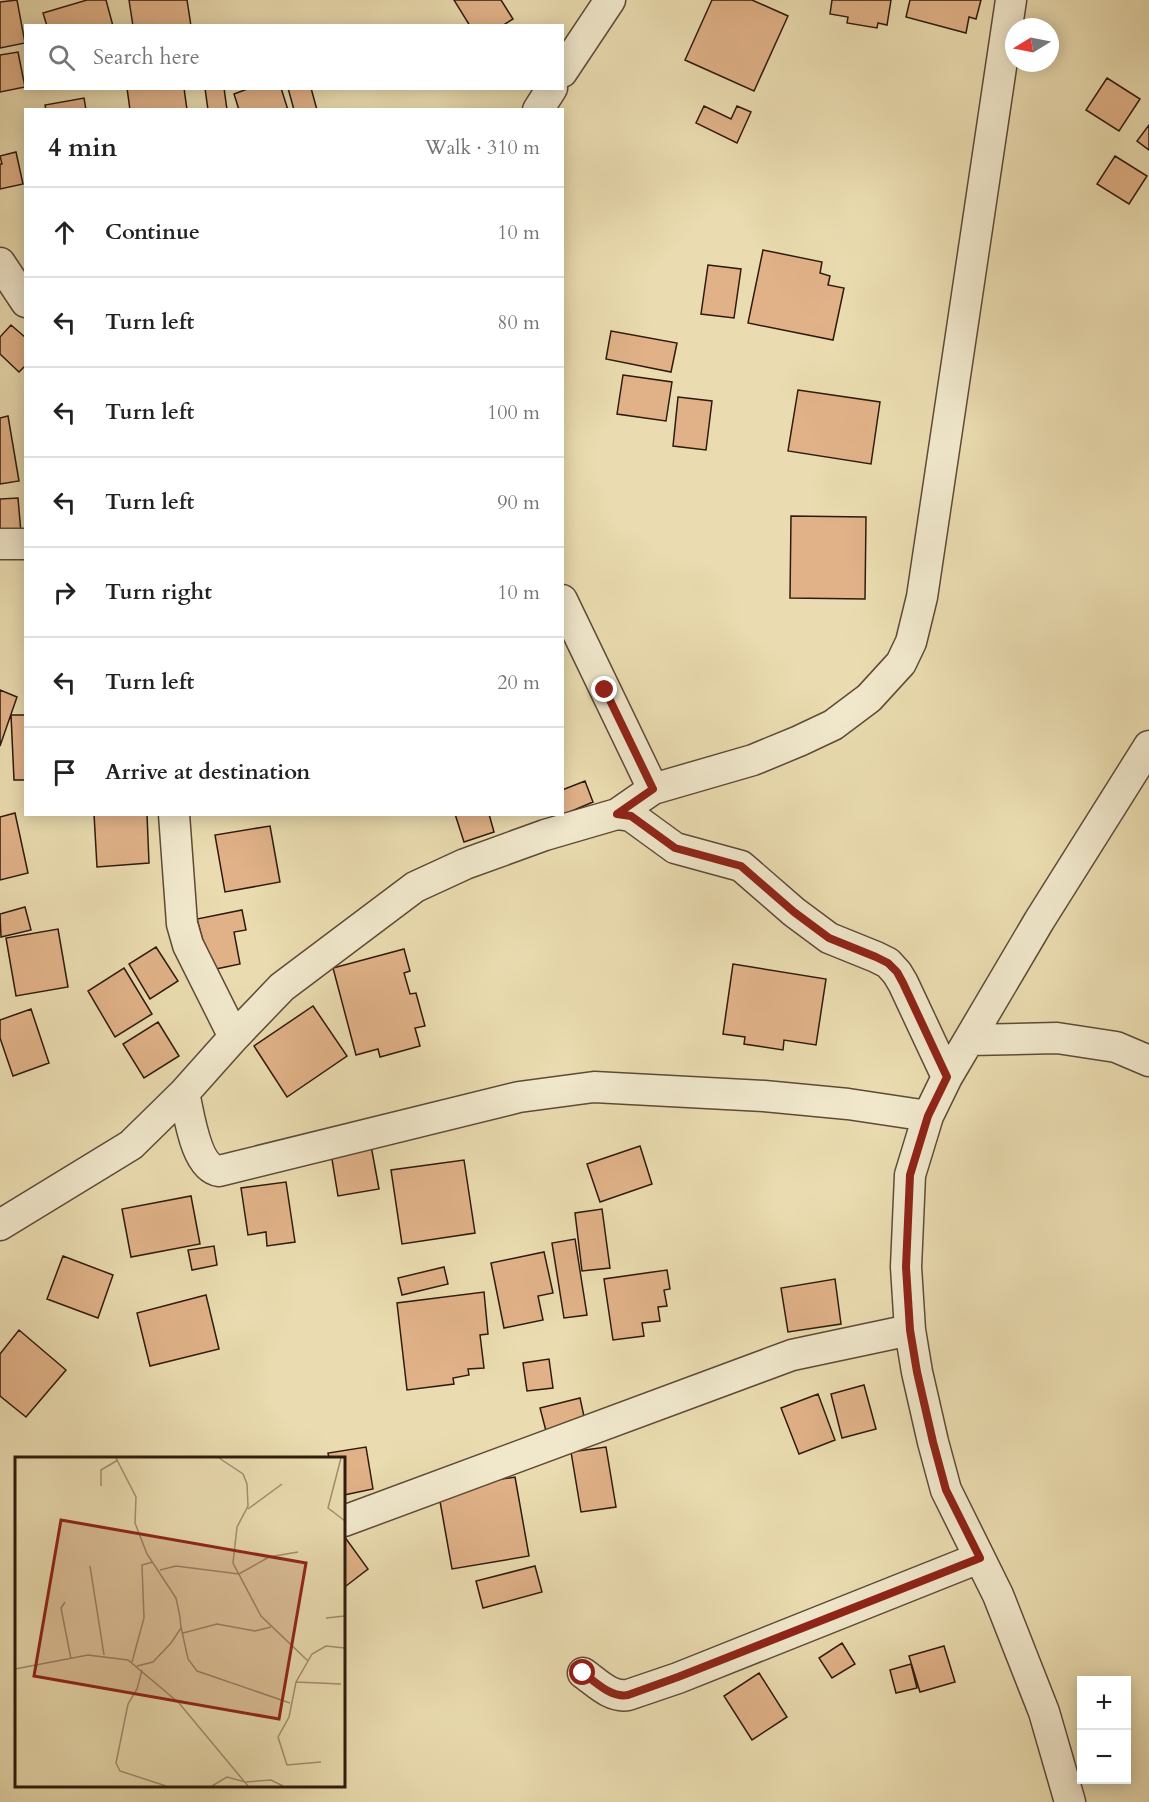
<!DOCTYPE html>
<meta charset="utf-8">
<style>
:root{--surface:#fff;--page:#f2f2f2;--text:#222;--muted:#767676;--line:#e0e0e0}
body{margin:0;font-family:Cardo,serif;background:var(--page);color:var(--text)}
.controls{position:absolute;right:18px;bottom:18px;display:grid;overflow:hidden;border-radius:0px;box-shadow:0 3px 15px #0003}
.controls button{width:54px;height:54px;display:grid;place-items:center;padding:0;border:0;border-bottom:2px solid var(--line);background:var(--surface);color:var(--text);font:30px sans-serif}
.compass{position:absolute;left:1005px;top:18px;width:54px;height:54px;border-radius:50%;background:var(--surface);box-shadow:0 3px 15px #0003;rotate:260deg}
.stop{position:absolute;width:18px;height:18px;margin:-14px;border:4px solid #8f2418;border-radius:50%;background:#fff}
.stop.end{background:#8f2418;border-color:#fff;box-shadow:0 2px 6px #0008}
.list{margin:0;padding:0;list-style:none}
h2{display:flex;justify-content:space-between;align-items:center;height:78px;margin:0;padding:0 24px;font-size:26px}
h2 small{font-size:20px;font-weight:400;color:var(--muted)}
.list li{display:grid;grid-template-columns:39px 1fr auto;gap:18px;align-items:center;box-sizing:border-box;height:90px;padding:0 24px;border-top:2px solid var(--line)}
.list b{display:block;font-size:22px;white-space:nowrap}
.list em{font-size:20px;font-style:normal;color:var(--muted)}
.icon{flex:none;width:33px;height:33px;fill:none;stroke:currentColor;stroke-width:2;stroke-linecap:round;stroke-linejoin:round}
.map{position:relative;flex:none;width:1149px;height:1802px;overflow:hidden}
.search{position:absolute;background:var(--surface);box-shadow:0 3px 15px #0003;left:24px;top:24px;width:540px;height:66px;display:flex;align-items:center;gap:15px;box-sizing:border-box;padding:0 21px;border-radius:0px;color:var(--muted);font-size:22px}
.panel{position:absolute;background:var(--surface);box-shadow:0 3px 15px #0003;left:24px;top:108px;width:540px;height:708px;border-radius:0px}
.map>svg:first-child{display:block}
</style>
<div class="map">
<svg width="1149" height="1802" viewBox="0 0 1149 1802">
<rect width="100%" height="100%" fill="#eadcb0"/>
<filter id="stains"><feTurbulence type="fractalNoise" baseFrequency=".00333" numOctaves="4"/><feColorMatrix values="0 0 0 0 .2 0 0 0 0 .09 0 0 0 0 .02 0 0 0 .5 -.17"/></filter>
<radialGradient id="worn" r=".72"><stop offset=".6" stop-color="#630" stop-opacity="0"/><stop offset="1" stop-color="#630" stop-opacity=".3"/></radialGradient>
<path fill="#e1b288" stroke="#301a0f" stroke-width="1.5" d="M17,0L25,43L0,48V2Z
M87,0H106L113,26H47L43,13Z
M129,0H187L191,26H133Z
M454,0H501L513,19L502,26H470Z
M712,0H752L788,16L754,91L685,60Z
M832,0H891L887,25L878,23L877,28L847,23L848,17L830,14Z
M910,0H981L976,19L969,17L966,33L906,17Z
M18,52L25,87L0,92V55Z
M1107,78L1140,99L1119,131L1086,110Z
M127,88H184L187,110H130Z
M205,88H224L227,110H208Z
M250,88H281L288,110H239L234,94Z
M288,88H311L317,110H294Z
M84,98L86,110H46L45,105Z
M704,106L731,119L737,106L751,112L737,143L696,123Z
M1149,125V150L1137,141Z
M16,152L23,184L0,189V164H2L0,156Z
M1115,156L1147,176L1129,204L1097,184Z
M763,250L822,262L820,273L830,276L828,285L844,288L833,340L748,323Z
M708,265L741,269L734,318L701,314Z
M11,325L26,338V365L19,372L0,354V337Z
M611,331L677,343L671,372L606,359Z
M623,375L672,382L666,421L617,414Z
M798,390L880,402L871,464L788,451Z
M678,397L712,401L706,450L673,446Z
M8,416L19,481L0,484V418Z
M18,498L21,533L0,534V499Z
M791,516L866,517L865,599L790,598Z
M0,690L17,697L0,746Z
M11,715H26V780H14Z
M585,781L593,802L560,816L562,814V790Z
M15,813L28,873L0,880V817Z
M94,814H147L149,863L97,867Z
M455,814H489L494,832L464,842Z
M270,826L280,882L225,892L215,835Z
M25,907L31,930L1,937L0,914Z
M242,910L246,930L234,932L240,964L211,970L197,919Z
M58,929L68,987L16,996L6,938Z
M156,947L178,981L150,999L129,964Z
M404,949L410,971L404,973L410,994L416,993L425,1026L415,1028L420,1046L380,1057L378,1049L356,1055L333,968Z
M733,964L826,979L816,1045L784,1040L783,1050L744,1044L745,1037L723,1034Z
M124,968L152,1014L115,1037L88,991Z
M313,1006L347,1056L287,1097L254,1046Z
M31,1009L49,1063L13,1076L0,1038V1020Z
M158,1022L179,1056L144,1078L123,1044Z
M370,1140L379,1189L338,1196L330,1147Z
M640,1146L652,1184L600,1202L587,1164Z
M464,1160L475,1233L402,1244L391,1170Z
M286,1182L295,1242L267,1246L266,1232L248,1235L241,1188Z
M191,1196L200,1244L131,1257L122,1209Z
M602,1209L610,1268L582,1271L575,1213Z
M575,1239L587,1315L564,1318L552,1243Z
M214,1246L217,1265L192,1270L188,1250Z
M544,1252L553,1293L538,1296L543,1320L504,1328L491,1263Z
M63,1256L113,1275L98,1318L47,1299Z
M444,1267L448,1284L402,1295L398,1278Z
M667,1270L670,1289L664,1290L667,1306L658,1307L660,1321L642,1323L644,1336L613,1340L604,1279Z
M835,1279L841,1324L788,1332L781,1288Z
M484,1292L488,1334L480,1335L484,1368L468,1369L469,1375L453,1378L454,1384L407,1390L397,1303Z
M206,1295L219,1349L150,1366L137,1313Z
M19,1330L66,1370L26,1417L0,1396V1354Z
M549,1359L553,1388L527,1391L523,1363Z
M864,1385L876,1429L842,1438L831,1394Z
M818,1394L835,1440L799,1454L781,1408Z
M580,1398L585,1421L546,1431L540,1408Z
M366,1447L373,1489L344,1495V1458H329L328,1453Z
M606,1447L616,1507L581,1512L571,1452Z
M515,1477L529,1556L452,1569L438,1490Z
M344,1536L368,1569L346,1586L344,1583Z
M535,1566L542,1592L483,1608L476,1581Z
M842,1643L855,1664L832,1678L819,1658Z
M944,1646L955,1682L920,1692L909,1656Z
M911,1664L917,1688L896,1693L890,1670Z
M759,1673L787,1717L752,1740L724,1696Z"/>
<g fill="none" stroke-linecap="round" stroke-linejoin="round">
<g stroke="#5e4a37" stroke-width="33">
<path id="street" d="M562,72L610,0
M538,110L552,88
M0,263L26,302
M0,544H26
M562,600L653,789
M174,814L182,924L188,945L234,1037
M617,814L653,789L753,760L799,741L833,725L869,698L901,663L911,642L922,597L1011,0
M969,1040L1057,1038L1116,1047L1149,1061
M184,1093C189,1113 195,1167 219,1171L519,1097L594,1087L764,1096L848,1104L928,1116
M0,1225L131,1145L184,1093L234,1037L282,987L415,887L465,864L545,835L617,814L631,816L675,848L741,866L794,912L829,938L876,957L888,963L897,973L903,983L947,1077
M344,1521L792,1355L910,1330
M583,1673C597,1683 611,1698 628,1695L678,1678L979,1558
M1070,1802L1044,1712L998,1595L946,1490L933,1442L917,1372L910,1330L906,1267L910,1175L928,1116L947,1077L1039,921L1149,746"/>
</g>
<use href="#street" stroke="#f1e8cc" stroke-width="30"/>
</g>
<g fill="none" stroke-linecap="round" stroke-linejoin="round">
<path stroke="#8f2418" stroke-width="8" d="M583,1673C597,1683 611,1698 628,1695L678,1677L980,1558L946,1490L933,1442L917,1372L910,1330L906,1267L910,1175L928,1116L947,1077L903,983L897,972L888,963L876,957L829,938L794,912L741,866L675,848L631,816L617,814L653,789L605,690"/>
</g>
<g transform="translate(15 1457)">
<rect width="330" height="330" fill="#eadcb0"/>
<path fill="none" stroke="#a08e70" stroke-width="1.5" d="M101,1L121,40L120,66L132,97L161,141L165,160L166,171L156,186L138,205L122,209M204,1L228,17L232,27L233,49L222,70L218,106L246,159L293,204M326,1L313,51L330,64M86,29V13L103,3M233,52L267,27M75,109L89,198M145,113L161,109L224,117L254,100L283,95M50,145L46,151L56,202M311,161L330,159M166,170L173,202L182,214L275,246M168,176L202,167L240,174L256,170M117,205L129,161L127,108L138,105M0,212L73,198L113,203L164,246L233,329M127,213L122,232L113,247L101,306L105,314L151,329M281,225L326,227M306,305L272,308L263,280L274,260L281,225L297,197L311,189L330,191M197,329L212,320L230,325L256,323L268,329"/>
<path fill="#8f2418" fill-opacity="0.15" stroke="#8f2418" stroke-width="3" d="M46,63L291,106L264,262L19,219Z"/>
<rect width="330" height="330" fill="none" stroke="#301a0f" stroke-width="3"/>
</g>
<rect width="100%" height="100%" filter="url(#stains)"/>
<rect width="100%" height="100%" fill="url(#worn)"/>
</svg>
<div class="controls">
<button>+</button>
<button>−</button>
</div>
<svg class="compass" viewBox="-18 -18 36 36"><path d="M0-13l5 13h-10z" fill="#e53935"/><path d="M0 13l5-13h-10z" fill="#767676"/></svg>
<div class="stop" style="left:583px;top:1673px"></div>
<div class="stop end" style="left:605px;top:690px"></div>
<div class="search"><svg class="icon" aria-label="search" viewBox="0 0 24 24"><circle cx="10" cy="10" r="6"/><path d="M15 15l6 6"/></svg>Search here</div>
<section class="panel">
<h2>4 min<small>Walk · 310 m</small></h2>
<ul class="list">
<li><svg class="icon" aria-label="ahead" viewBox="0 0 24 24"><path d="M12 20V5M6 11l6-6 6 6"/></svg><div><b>Continue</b></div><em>10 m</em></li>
<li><svg class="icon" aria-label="left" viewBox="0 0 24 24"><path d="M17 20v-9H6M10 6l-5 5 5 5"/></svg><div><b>Turn left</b></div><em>80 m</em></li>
<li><svg class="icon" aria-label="left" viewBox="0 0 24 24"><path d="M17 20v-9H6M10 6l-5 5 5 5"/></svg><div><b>Turn left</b></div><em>100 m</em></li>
<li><svg class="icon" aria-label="left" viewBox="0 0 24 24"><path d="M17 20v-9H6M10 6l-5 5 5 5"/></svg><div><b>Turn left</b></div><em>90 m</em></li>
<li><svg class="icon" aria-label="right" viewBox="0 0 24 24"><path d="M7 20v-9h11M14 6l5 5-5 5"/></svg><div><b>Turn right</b></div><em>10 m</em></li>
<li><svg class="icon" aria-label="left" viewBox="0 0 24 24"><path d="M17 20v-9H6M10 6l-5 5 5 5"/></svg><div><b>Turn left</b></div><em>20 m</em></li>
<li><svg class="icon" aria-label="arrive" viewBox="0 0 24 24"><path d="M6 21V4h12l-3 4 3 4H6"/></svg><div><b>Arrive at destination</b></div></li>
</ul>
</section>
</div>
